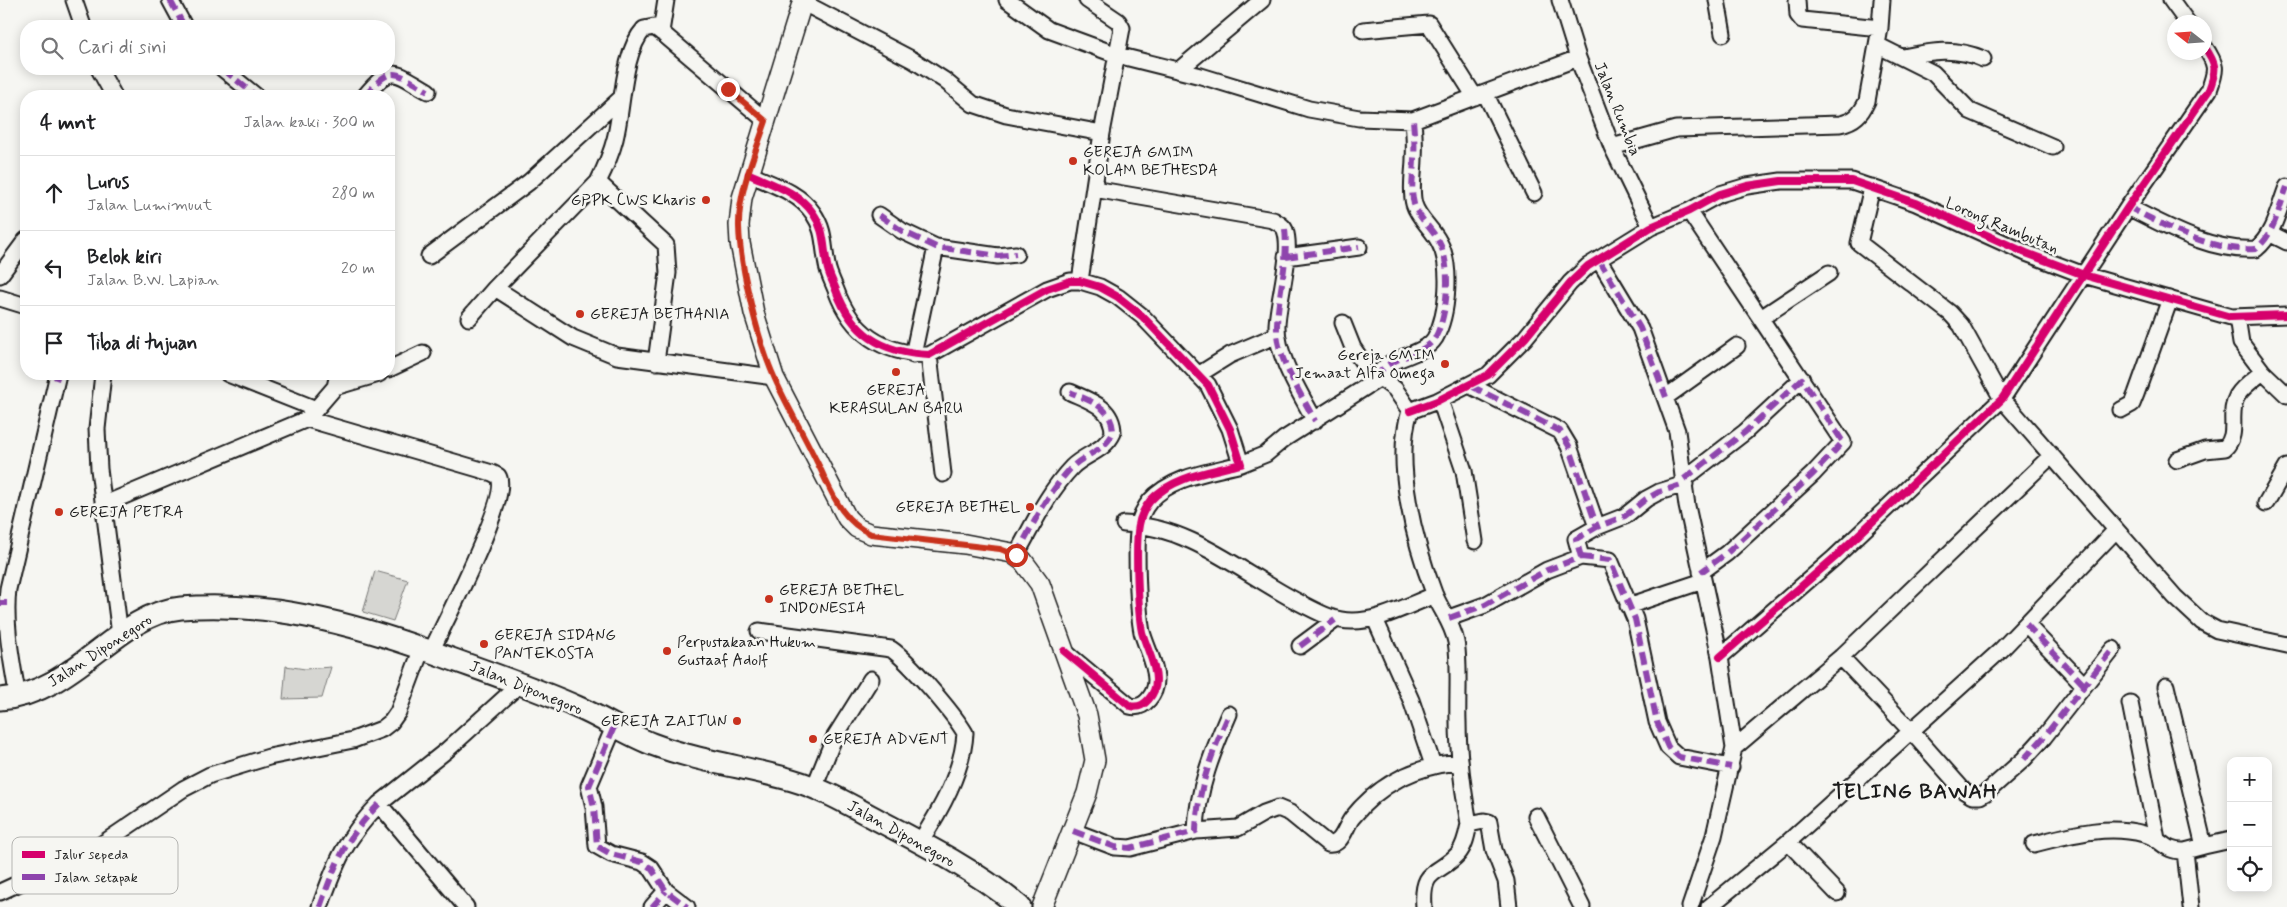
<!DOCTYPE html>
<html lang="id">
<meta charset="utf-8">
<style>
:root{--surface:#fff;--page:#f6f6f6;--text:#202124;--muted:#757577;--line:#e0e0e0}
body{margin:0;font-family:Mynerve,sans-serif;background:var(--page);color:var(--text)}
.controls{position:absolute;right:15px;bottom:15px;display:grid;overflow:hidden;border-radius:10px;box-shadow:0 2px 12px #0003}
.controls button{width:45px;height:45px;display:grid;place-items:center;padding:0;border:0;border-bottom:1px solid var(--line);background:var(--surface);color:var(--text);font:25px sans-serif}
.compass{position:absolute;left:2167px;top:15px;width:45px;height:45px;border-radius:50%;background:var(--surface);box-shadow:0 2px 12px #0003;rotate:287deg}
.stop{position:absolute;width:15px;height:15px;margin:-11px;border:4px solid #c8321e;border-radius:50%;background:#fff}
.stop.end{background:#c8321e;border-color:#fff;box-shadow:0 1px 5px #0008}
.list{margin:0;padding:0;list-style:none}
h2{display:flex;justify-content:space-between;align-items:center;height:65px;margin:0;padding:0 20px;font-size:21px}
h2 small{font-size:16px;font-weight:400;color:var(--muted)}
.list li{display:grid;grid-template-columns:32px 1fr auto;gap:15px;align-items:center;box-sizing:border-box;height:75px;padding:0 20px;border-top:1px solid var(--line)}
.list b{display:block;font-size:19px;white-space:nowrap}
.list p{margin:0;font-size:16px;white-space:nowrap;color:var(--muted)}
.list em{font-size:16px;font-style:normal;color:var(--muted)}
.icon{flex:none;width:28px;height:28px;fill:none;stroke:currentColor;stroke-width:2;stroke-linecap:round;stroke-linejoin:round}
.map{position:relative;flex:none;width:2287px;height:907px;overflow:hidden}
.search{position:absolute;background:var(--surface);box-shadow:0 2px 12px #0003;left:20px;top:20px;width:375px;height:55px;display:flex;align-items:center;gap:12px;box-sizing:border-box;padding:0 18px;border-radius:20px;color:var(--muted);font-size:19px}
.panel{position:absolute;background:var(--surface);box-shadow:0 2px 12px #0003;left:20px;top:90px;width:375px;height:290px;border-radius:20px}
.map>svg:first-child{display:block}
</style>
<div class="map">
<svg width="2287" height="907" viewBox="0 0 2287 907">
<rect width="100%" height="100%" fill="#f6f6f2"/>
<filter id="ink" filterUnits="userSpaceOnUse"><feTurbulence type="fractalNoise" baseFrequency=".02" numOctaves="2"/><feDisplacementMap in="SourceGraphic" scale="10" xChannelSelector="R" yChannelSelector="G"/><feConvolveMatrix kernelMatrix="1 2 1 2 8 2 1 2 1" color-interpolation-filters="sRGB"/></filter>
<g filter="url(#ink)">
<path fill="#d6d6d2" stroke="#797977" d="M375,571L408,580L393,621L363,612Z
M286,666L305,669L331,667L322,698L283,699Z"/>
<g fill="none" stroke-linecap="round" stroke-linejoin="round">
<g stroke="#1c1c1c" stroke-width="19">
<path id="minor" d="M74,0L83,26
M170,0L184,26
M1007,0L1049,30L1117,55L1201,76L1309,109L1359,118L1413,120L1578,58
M1560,0L1578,58L1612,147L1651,227
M1717,0L1723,34
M1797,0L1798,15L1802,20L1880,28
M2171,0L2187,22
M802,2L913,60L944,80L973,104L1006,115L1102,133
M1363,30L1429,24L1475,97
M661,32L666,0
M1877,45L1933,73L1970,111L2053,147
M1903,57C1932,51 1955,47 1983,59
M99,69L114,96
M223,69L256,96
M1179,70L1262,0
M1485,93L1534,193
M365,96C393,63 394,72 428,91
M766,121L661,32L654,27L644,29C622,53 623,109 615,139C611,155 605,168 598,182L495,288L573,338L617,356L774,377
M1612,147L1676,129L1840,124C1855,121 1861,114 1867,101L1880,28L1882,0
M749,174C771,184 799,192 813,213C825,230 823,245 827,265C828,273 833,282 836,290C852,334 882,353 929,355L1047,289L1070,281H1080L1100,287L1118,297L1142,316L1208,385L1230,429L1241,464C1211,472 1172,476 1150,501C1145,507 1140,517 1139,525C1135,545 1138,612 1142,632C1146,647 1156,664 1156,680C1156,693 1145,710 1130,706L1064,651
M598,182L666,245L668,273L656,362
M1872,187L1859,243L1950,313L1961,325L2002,399L2175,597L2202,622L2217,630L2287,645
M1094,189L1273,220C1278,223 1283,225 1285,230C1293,252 1278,300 1277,325C1276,356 1301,394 1315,421
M2128,207C2168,227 2211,252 2256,249C2274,235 2279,207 2287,187
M1689,211L1843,442L1813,474L1727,553L1701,572
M879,215L902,231L936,247L998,256L1016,254
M2275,236L2287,242
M429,256L529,182L620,99
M1286,257L1359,247
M1599,260L1640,328L1677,431L1687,506L1720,657L1734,748L1714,836L1690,907
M0,275L26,240
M1080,281L1102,133L1122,28L1118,21L1087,0
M0,298L26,306
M2237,317L2241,343L2263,372L2287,395
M469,318L495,288
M1761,318L1829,273
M1343,323L1353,348L1375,380
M913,355L936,247
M929,355L943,474
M389,369L423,353
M103,374L97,429L99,469L120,635
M228,374L316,409
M1198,375L1230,355L1277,335
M1380,378L1378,375C1390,355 1423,357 1435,338C1448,315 1452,265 1439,242C1432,228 1418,218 1414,204C1410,189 1414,172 1414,158C1415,145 1414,132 1413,120
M1471,386L1560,431L1569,446L1597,527
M335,387L379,374
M1666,397L1737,346
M1440,400L1464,471L1475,541
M2121,410L2132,404L2136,394L2170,299
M1410,411L1437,401L1488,375L1525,338L1570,283L1588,266L1651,227L1689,211L1720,194L1747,186L1781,181H1852L1916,203L2026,253L2084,275L2231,317L2287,315
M310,416L335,387L338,374
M2177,460L2205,450L2225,448C2240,433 2227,414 2237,396C2243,386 2254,379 2263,372
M1241,464L1266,454L1284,439L1380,378L1395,389L1410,411C1393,463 1415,543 1434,593C1441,611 1452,622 1456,642C1460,662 1457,699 1458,722C1458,757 1463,790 1469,824L1484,821L1489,822L1494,850L1506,881L1509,907
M1684,479L1745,432L1802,379
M2266,503L2287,467
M105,504L307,419L492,473L498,476C512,495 443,625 431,652
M1124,524C1192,526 1244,575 1302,604C1318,612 1333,621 1352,621C1381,621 1408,605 1435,595
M1016,555C1033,525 1048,492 1072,467C1085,454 1105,451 1113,433C1113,407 1090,401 1070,392
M1581,557L1610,560L1635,619L1657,722L1668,747L1679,757L1731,767
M1628,606L1703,581
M1449,618L1485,605L1547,570L1581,557L1576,539L1597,527L1625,516L1646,499L1659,492L1685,484
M1375,619L1411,700L1433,765
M2026,624L2084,685
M759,631L891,649C909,661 954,714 965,733C963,771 940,811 920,842
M1300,646L1335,620
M1720,657L1834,558L2002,399L2128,207L2209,90C2217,69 2217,65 2204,46
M1841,657L1910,730L1964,791L1972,796H1980L1987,792L2024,759L2044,737L2113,649
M2166,686L2204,846L2185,851
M18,698C12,662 4,625 8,589L58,374
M2130,703L2157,839
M614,727L589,786L594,807L597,846L611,854L642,862L651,868L666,891L687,907
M1734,748L1841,657L2051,456
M814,788L834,738L871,679
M1536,816L1582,907
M1073,831L1115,847L1130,848L1196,831L1238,828L1264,813L1278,808L1290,813L1328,844C1342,846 1345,827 1352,818C1380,783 1415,766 1459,762
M1196,831C1197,790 1213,751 1229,714
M1788,842L1837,893
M2034,844C2070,835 2107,824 2144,834C2162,838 2163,852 2185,851L2191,907
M2204,846L2231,840
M0,892L96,848L183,789L210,775L269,757L353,740L382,729L391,722L398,712L422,648
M320,907C336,862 345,839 379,804
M466,907L379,804L447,750L521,683
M652,907L666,891
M1424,907C1421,867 1438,876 1458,854C1465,846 1467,834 1469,824
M1709,907L1788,842L2001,650L2116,530"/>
</g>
<g stroke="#1c1c1c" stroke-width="22">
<path id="tertiary" d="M803,0L742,198L739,225L740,243L754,313L774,377L847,518L857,528L871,534L965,544L1012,553L1023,561L1040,584L1087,715L1095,760L1087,793L1042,907"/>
</g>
<g stroke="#1c1c1c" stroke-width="25">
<path id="secondary" d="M0,699C76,693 116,614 181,608C268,601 351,623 432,652C481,670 530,686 577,707C603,718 626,734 652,744C697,761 746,767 792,780C823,789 850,805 878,820C926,845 978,872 1020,907"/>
</g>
<use href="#minor" stroke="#f6f6f2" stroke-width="15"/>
<use href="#tertiary" stroke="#f6f6f2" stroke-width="19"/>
<use href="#secondary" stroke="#f6f6f2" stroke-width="21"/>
<path stroke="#8e44ad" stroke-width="6" stroke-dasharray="12 6" stroke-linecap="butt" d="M170,0L184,26
M223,69L256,96
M365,96C393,63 394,72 428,91
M2128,207C2168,227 2211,252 2256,249C2274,235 2279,207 2287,187
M879,215L902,231L936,247L998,256L1016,254
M1285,229C1289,266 1276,299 1277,333C1278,360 1303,397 1315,421
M1286,257L1359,247
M1599,260L1640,328L1666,397
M1380,378L1378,375C1390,355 1423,357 1435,338C1448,315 1452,265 1439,242C1432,228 1418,218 1414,204C1410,189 1414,172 1414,158C1415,145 1414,132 1413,120
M56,380L58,374
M1471,386L1560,431L1569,446L1597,527
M1684,479L1745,432L1802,379L1843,442L1813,474L1727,553L1701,572
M1016,555C1033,525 1048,492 1072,467C1085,454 1105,451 1113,433C1113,407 1090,401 1070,392
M1581,557L1610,560L1635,619L1657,722L1668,747L1679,757L1731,767
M0,603H7
M1449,618L1485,605L1547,570L1581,557L1576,539L1597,527L1625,516L1646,499L1659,492L1685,484
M2026,624L2084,685
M1300,646L1335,620
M614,727L589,786L594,807L597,846L611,854L642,862L651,868L666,891L687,907
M2024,759L2044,737L2113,649
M1073,831L1115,847L1130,848L1196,831C1197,790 1213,751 1229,714
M320,907C336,862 345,839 379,804
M652,907L666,891"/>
<g stroke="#f6f6f2" stroke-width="11">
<path id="cycleway" d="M749,174C771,184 799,192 813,213C825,230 823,245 827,265C828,273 833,282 836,290C852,334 882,353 929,355L1047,289L1070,281H1080L1100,287L1118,297L1142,316L1208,385L1230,429L1241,464C1211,472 1172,476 1150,501C1145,507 1140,517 1139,525C1135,545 1138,612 1142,632C1146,647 1156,664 1156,680C1156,693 1145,710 1130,706L1064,651
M1410,411L1437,401L1488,375L1525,338L1570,283L1588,266L1651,227L1689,211L1720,194L1747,186L1781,181H1852L1916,203L2026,253L2084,275L2231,317L2287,315
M1720,657L1834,558L2002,399L2128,207L2209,90C2217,69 2217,65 2204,46"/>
</g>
<use href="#cycleway" stroke="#d6006c" stroke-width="8"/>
</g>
</g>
<g fill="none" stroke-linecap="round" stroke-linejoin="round" filter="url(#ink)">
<path stroke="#c8321e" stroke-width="6" d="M728,89L766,121C755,154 738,192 739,227C740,267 758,342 775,379C787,406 803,433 816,460C831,489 839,520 871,534L1000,549L1016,555"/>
</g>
<g fill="#c8321e" stroke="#f6f6f2" stroke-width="2">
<circle cx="1073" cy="161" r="5"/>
<circle cx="706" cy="200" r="5"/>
<circle cx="580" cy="314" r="5"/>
<circle cx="1445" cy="364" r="5"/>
<circle cx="896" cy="372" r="5"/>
<circle cx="1030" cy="507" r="5"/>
<circle cx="59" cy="512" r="5"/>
<circle cx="769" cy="599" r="5"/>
<circle cx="484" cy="644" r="5"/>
<circle cx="667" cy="651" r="5"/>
<circle cx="737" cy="721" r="5"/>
<circle cx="813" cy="739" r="5"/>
</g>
<g text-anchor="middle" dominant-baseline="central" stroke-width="5" stroke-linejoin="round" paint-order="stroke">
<g font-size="16" fill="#1c1c1c" stroke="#f6f6f2">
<text transform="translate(1617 109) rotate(68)">Jalan Rumbia</text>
<text transform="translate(2002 226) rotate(23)">Lorong Rambutan</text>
<text transform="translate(100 651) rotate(-33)">Jalan Diponegoro</text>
<text transform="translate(526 688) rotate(22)">Jalan Diponegoro</text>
<text transform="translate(901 834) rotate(29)">Jalan Diponegoro</text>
</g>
<g font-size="16" fill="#1c1c1c" stroke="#f6f6f2" text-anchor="start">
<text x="1083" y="152">GEREJA GMIM<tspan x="1083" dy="18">KOLAM BETHESDA</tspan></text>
<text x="696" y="200" text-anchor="end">GPPK CWS Kharis</text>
<text x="590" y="314">GEREJA BETHANIA</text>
<text x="1435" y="355" text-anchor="end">Gereja GMIM<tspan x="1435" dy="18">Jemaat Alfa Omega</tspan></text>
<text x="896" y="390" text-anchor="middle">GEREJA<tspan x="896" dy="18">KERASULAN BARU</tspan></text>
<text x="1020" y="507" text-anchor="end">GEREJA BETHEL</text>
<text x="69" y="512">GEREJA PETRA</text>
<text x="779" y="590">GEREJA BETHEL<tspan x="779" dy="18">INDONESIA</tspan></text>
<text x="494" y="635">GEREJA SIDANG<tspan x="494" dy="18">PANTEKOSTA</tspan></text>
<text x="677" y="642">Perpustakaan Hukum<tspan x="677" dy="18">Gustaaf Adolf</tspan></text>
<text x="727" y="721" text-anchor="end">GEREJA ZAITUN</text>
<text x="823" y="739">GEREJA ADVENT</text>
</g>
<g font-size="21" font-weight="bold" letter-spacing="1" fill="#1c1c1c" stroke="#f6f6f2">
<text x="1915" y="792">TELING BAWAH</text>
</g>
</g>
<rect x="12" y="837" width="166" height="57" rx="8" fill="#f6f6f2" stroke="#b5b5b2" stroke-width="1"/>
<rect x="22" y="851" width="23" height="7" fill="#d6006c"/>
<rect x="22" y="874" width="23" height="6" fill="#8e44ad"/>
<g font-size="14" fill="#1c1c1c">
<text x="54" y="859">Jalur sepeda</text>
<text x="54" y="882">Jalan setapak</text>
</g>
</svg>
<div class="controls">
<button>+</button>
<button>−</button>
<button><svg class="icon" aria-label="locate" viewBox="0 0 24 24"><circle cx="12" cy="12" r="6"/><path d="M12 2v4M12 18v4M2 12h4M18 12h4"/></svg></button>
</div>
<svg class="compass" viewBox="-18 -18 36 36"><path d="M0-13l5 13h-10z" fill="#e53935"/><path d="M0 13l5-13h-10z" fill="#757577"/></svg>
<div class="stop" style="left:1016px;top:555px"></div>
<div class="stop end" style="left:728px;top:89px"></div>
<div class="search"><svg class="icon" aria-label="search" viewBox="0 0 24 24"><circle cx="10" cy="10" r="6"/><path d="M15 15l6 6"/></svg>Cari di sini</div>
<section class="panel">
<h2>4 mnt<small>Jalan kaki · 300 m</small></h2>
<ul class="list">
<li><svg class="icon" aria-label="ahead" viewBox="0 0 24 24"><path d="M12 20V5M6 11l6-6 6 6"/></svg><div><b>Lurus</b><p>Jalan Lumimuut</p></div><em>280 m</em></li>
<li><svg class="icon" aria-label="left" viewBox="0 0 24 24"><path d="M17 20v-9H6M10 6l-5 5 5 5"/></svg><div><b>Belok kiri</b><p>Jalan B.W. Lapian</p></div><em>20 m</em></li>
<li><svg class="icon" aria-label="arrive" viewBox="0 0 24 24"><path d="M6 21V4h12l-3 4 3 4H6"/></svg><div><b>Tiba di tujuan</b></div></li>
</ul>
</section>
</div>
